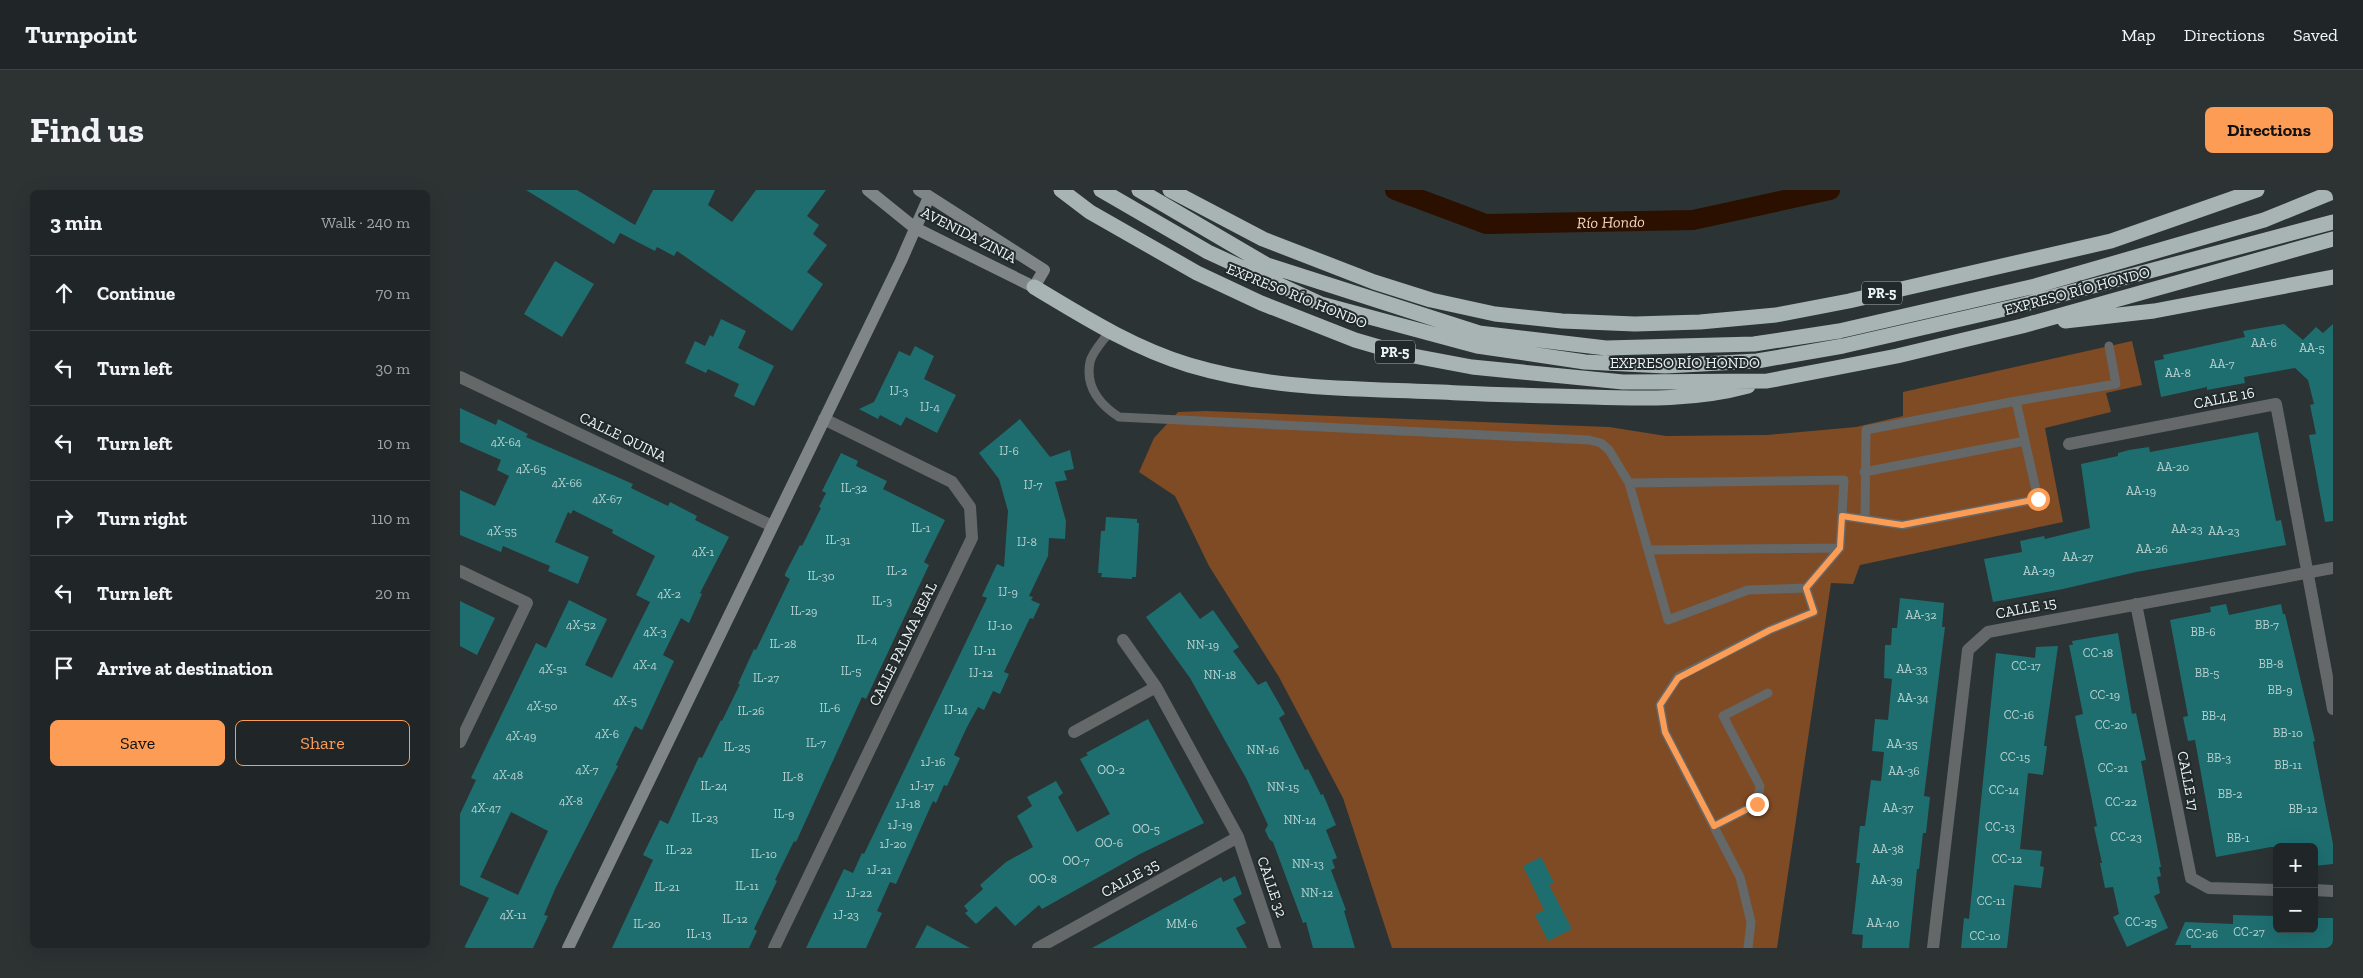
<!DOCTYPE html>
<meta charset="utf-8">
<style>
:root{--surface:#202627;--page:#2d3233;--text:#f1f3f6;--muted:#a2a5a7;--line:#3d4344;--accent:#fd9d55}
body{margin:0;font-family:"Zilla Slab",serif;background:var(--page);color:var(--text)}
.controls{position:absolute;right:15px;bottom:15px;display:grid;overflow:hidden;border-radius:8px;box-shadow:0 5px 20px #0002}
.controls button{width:45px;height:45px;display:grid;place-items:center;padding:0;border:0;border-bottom:1px solid var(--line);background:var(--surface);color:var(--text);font:25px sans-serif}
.stop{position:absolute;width:15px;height:15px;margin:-11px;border:4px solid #fd9d55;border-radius:50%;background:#fff}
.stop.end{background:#fd9d55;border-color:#fff;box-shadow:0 1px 5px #0008}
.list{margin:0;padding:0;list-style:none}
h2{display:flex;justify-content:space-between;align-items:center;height:65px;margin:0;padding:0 20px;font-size:21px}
h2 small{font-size:16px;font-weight:400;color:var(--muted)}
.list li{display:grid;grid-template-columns:32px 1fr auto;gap:15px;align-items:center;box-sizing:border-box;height:75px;padding:0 20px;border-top:1px solid var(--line)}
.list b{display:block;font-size:19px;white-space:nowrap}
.list em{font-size:16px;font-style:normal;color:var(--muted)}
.actions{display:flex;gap:10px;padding:15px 20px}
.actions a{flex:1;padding:11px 0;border:1px solid var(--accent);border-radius:8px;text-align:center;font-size:18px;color:var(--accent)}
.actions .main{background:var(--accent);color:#111}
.icon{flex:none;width:28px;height:28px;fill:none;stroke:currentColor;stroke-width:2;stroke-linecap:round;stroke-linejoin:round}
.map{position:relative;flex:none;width:1873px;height:758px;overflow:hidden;border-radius:8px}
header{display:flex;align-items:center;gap:30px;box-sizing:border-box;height:70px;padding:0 25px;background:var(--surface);border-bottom:1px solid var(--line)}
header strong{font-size:24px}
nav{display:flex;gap:28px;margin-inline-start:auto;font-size:18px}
.intro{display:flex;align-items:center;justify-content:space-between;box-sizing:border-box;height:120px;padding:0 30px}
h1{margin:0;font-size:35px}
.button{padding:12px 22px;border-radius:8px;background:var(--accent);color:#111;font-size:18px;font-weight:700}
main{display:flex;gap:30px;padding:0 30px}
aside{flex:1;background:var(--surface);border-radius:8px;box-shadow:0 5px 20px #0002}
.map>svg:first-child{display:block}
</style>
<header>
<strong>Turnpoint</strong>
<nav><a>Map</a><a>Directions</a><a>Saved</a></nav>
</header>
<div class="intro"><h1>Find us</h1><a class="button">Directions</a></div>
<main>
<aside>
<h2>3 min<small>Walk · 240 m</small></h2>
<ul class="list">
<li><svg class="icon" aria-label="ahead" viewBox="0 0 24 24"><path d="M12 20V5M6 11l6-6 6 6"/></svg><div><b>Continue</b></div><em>70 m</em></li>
<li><svg class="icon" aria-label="left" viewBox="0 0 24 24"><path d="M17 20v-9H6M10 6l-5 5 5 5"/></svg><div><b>Turn left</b></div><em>30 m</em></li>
<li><svg class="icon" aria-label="left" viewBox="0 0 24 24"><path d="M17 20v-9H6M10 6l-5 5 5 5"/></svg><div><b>Turn left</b></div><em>10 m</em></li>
<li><svg class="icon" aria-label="right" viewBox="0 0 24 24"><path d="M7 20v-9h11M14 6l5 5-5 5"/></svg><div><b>Turn right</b></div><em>110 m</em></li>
<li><svg class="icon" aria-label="left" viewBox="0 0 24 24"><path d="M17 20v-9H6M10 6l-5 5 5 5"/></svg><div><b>Turn left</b></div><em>20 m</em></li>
<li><svg class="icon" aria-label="arrive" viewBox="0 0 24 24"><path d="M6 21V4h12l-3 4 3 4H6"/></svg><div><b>Arrive at destination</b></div></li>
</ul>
<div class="actions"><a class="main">Save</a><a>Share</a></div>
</aside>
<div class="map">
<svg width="1873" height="758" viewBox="0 0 1873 758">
<rect width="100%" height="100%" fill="#2b3334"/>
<path fill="#7e4b25" d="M1672,151L1682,195L1646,203L1651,222L1585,238L1603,332L1400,375L1393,394L1371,393L1317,758H932L883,608L819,487L749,376L715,306L679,282L694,248L718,222L746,221L1149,237L1206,246L1307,245L1396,237L1443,226V202Z"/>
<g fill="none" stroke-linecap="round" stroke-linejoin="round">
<path stroke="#2b1000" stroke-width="20" id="s1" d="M935,0L1026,34L1233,30L1370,0"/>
</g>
<path fill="#1e6e70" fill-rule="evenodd" d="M66,0H117L175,35L193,0H255L248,15L272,32L296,0H366L347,26L359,35L353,44L367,55L347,82L363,94L332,141L217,61L214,66L197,57L195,61L160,43L154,54Z
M95,71L134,94L102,147L64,124Z
M261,129L286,141L278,158L314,176L294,216L274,206L279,194L248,179L246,183L225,173L235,151L245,156L250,145L253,147Z
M1824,134L1843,150L1856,137L1863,143L1873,134V331L1865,332L1849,245L1856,244L1850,215L1854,214L1848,190L1835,178L1784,187L1785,193L1747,200V197L1701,207L1694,171L1704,169L1703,165L1785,147L1783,141Z
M455,156L474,166L464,189L496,205L477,243L446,227L441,236L420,225L418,229L399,219L414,212L439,161L450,166Z
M0,218L36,235L38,229L68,244L66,247L173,294L171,298L208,316L210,312L237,326L235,330L269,347L240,403L242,404L229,433L221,428L203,465L214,471L182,540L175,536L156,575L158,576L96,697L84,725L88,726L73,758H4L29,708L0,695V624L16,590L11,588L76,453L86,458L109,410L147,429L125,475L152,488L190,412L176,405L195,366L152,343L153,340L113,320L111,324L108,322L95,352L129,367L118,394L88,381L90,376L43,356L41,362L0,345V300L35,316L49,286L37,280L41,270L0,252ZM51,622L88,641L58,705L20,687Z
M560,229L590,267L610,260L614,279L604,281L607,290L595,292L606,331L605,349L589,348L588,366L569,406L573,407L571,410L580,414L573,429L570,428L544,482L549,484L540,504L533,501L524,520L518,517L507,537L494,565L500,568L487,596L484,595L476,613L473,611L436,694L430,692L417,721L422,723L406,758H346L384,679L393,683L402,663L404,664L527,408L522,406L537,374L544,377L548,321L539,289L519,263Z
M1798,242L1816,331L1821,330L1826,355L1676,382L1603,399L1533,412L1524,369L1562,362L1560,351L1584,346L1585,349L1630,338L1621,274L1658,266V263L1669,260L1689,257L1690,262Z
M381,263L398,271L396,276L427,291L423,299L485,330L464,372L469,375L406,509L402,507L336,652L334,651L315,690L317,691L294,739L297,741L289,758H152L193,670L183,665L200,630L208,634L239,567L242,568L261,530L262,531L280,494H278L294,459L296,460L330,389L325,386V384L340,355L342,356L361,318L359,317L366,303L362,301Z
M646,327L677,329V333H679L676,387H672V389L641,387L642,383H638L641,341H645Z
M720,402L740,429L753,420L779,457L773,461L798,495L806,491L825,524L819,528L845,580L848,579L861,605L863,604L876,635L866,640L877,668L872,670L875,678L871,680L886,720L884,721L895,758H853L846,732L843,733L813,652L809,649L805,640L808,635L786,588L730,488L686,427Z
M1440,408L1484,413L1482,437H1485L1464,606L1470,607L1466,643H1463L1459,679H1457L1449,758H1402L1403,745L1392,744L1400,673H1396L1400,636H1405L1411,590L1421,591L1424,562L1412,561L1415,529L1428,530L1432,489L1424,488L1425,455H1431L1432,438H1437Z
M0,411L35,428L17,465L0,456Z
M1766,414L1769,425L1821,414L1823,424H1825L1855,551L1853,552L1873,654V674L1854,676V657H1811L1756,667L1735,550L1728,551L1723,527L1728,526L1710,430L1751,422L1750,417Z
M1658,443L1672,524L1676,523L1686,570L1681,571L1701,677H1699L1701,686L1697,687L1700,703L1694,706L1708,738L1667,757L1653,727L1659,724L1653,697L1645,698L1640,673H1642L1634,637L1637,636L1615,526L1623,524L1609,455H1613L1612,451Z
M1598,456L1584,556H1587L1583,585L1568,583L1560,659L1582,661L1580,676L1584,677L1581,698L1554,695L1547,758H1501L1504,728L1509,729L1536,463L1575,468L1576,457Z
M688,529L744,633L680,664L582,719L579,715L555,736L536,716L516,734L505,723L508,721L504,716L523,699L520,695L546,672L573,657L557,626L572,616L567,607L596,591L603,603L598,607L617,642L650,624L620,569L628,565L626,563Z
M1081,667L1094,693L1089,695L1112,739L1088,751L1075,725L1084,720L1063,676Z
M775,686L782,704L773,709L786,733L776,738L787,758H632L761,687L763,692Z
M1773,725L1817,726V739H1854L1855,728H1873V758H1731V755H1715L1725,732L1773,734Z
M467,735L510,758H455Z"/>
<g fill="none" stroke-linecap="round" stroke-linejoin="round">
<path stroke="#646868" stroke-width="9" d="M649,142C644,150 632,162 630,172C625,197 639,214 659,227L1129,250L1141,253L1149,260L1169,293L1208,430L1288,400L1346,398L1380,358
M1556,211L1656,194L1649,156
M1404,282L1565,251
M1169,293L1384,290L1380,358L1188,360
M1382,326L1443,335L1578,309L1556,211L1406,240L1405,329
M1254,636L1297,614L1300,596L1263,526L1308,503
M1288,758L1291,732L1280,687L1205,542L1200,515L1218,487L1310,440L1354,422L1346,398"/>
<path stroke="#646868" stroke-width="12" d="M0,187L312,336
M1609,254L1816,214L1873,519
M0,381L67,413L0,552
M1676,414L1731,688L1749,698L1817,700
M663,450L696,497L778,647L815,758
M614,542L696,497
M1854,700L1873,701
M314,758L512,348L510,317L492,292L364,229
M578,758L778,647
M1473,758L1508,460L1528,442L1873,378"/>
<path stroke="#808687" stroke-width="12" d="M408,0L455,38L574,97L584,80L459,0
M108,758L441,71L469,7"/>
<path stroke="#a8b3b3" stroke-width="15" d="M601,0L630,22L737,83L801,113L895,150L943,164L1012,177L1163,192L1307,191L1375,178L1437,166L1562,136L1873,49
M641,0L748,62L861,114L1017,156L1125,172L1205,176L1297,171L1383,156L1562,115L1873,32
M679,0L807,75L1019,143L1146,158L1294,154L1379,141L1575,96L1804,30L1873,2
M710,0L803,49L914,92L971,110L1035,124L1102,131L1175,134L1240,132L1316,125L1389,111L1651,51L1797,0
M574,97C624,127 673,158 729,175C820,202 905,198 999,203C1043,205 1087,206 1131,207C1184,209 1237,210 1288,196
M1605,131L1694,121L1873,87"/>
</g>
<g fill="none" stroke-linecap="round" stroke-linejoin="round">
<path stroke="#fd9d55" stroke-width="6" d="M1297,614L1254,636L1205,542L1200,515L1218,488L1310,440L1354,422L1346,398L1380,358L1382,326L1442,335L1578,309"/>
</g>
<g text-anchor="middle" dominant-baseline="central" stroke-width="4" stroke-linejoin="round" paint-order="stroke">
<g font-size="12" fill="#bad2d2">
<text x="1804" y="153">AA-6</text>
<text x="1852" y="158">AA-5</text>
<text x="1762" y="174">AA-7</text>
<text x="1718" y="183">AA-8</text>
<text x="439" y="201">IJ-3</text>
<text x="470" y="217">IJ-4</text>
<text x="46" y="252">4X-64</text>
<text x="549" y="261">IJ-6</text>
<text x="1713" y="277">AA-20</text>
<text x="71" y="279">4X-65</text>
<text x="107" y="293">4X-66</text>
<text x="573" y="295">IJ-7</text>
<text x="394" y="298">IL-32</text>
<text x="1681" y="301">AA-19</text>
<text x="147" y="309">4X-67</text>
<text x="461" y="338">IL-1</text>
<text x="1727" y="339">AA-23</text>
<text x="42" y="341">4X-55</text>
<text x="1764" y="341">AA-23</text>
<text x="378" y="350">IL-31</text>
<text x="567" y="352">IJ-8</text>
<text x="1692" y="359">AA-26</text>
<text x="243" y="362">4X-1</text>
<text x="1618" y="367">AA-27</text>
<text x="437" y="381">IL-2</text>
<text x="1579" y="381">AA-29</text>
<text x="361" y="386">IL-30</text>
<text x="548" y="402">IJ-9</text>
<text x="209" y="404">4X-2</text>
<text x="422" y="411">IL-3</text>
<text x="344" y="421">IL-29</text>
<text x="1461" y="425">AA-32</text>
<text x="121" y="435">4X-52</text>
<text x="1807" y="435">BB-7</text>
<text x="540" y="436">IJ-10</text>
<text x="195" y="442">4X-3</text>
<text x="1743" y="442">BB-6</text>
<text x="407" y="450">IL-4</text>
<text x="323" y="454">IL-28</text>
<text x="743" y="455">NN-19</text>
<text x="525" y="461">IJ-11</text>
<text x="1638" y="463">CC-18</text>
<text x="1811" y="474">BB-8</text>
<text x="185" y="475">4X-4</text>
<text x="1566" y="476">CC-17</text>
<text x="93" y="479">4X-51</text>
<text x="1452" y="479">AA-33</text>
<text x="391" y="481">IL-5</text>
<text x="521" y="483">IJ-12</text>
<text x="1747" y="483">BB-5</text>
<text x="760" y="485">NN-18</text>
<text x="306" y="488">IL-27</text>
<text x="1820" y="500">BB-9</text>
<text x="1645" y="505">CC-19</text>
<text x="1453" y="508">AA-34</text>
<text x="165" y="511">4X-5</text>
<text x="82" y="516">4X-50</text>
<text x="370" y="518">IL-6</text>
<text x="496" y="520">IJ-14</text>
<text x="291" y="521">IL-26</text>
<text x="1559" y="525">CC-16</text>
<text x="1754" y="526">BB-4</text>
<text x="1651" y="535">CC-20</text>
<text x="1828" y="543">BB-10</text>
<text x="147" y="544">4X-6</text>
<text x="61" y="546">4X-49</text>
<text x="356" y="553">IL-7</text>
<text x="1442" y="554">AA-35</text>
<text x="277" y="557">IL-25</text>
<text x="803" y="560">NN-16</text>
<text x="1555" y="567">CC-15</text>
<text x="1759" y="568">BB-3</text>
<text x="473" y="572">1J-16</text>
<text x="1828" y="575">BB-11</text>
<text x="1653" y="578">CC-21</text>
<text x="127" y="580">4X-7</text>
<text x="651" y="580">OO-2</text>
<text x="1444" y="581">AA-36</text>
<text x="48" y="585">4X-48</text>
<text x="333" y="587">IL-8</text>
<text x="254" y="596">IL-24</text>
<text x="462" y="596">1J-17</text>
<text x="823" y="597">NN-15</text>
<text x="1544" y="600">CC-14</text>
<text x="1770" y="604">BB-2</text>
<text x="111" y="611">4X-8</text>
<text x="1661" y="612">CC-22</text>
<text x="448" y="614">1J-18</text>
<text x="26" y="618">4X-47</text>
<text x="1438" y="618">AA-37</text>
<text x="1843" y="619">BB-12</text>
<text x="324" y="624">IL-9</text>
<text x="245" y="628">IL-23</text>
<text x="840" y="630">NN-14</text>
<text x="440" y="635">1J-19</text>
<text x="1540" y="637">CC-13</text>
<text x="686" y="639">OO-5</text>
<text x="1666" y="647">CC-23</text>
<text x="1778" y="648">BB-1</text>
<text x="649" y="653">OO-6</text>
<text x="433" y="654">1J-20</text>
<text x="1428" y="659">AA-38</text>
<text x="219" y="660">IL-22</text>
<text x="304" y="664">IL-10</text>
<text x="1547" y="669">CC-12</text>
<text x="616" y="671">OO-7</text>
<text x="848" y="674">NN-13</text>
<text x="419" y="680">1J-21</text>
<text x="583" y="689">OO-8</text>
<text x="1427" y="690">AA-39</text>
<text x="287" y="696">IL-11</text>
<text x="207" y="697">IL-21</text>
<text x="399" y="703">1J-22</text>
<text x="857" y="703">NN-12</text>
<text x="1531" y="711">CC-11</text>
<text x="53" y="725">4X-11</text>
<text x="386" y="725">1J-23</text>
<text x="275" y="729">IL-12</text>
<text x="1681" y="732">CC-25</text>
<text x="1423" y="733">AA-40</text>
<text x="187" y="734">IL-20</text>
<text x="722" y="734">MM-6</text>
<text x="1789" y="742">CC-27</text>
<text x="239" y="744">IL-13</text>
<text x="1742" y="744">CC-26</text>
<text x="1525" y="746">CC-10</text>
</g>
<g fill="#21292a" stroke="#b0b6b7" stroke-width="1">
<rect x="1402" y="91.5" width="40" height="23" rx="4"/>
<rect x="915" y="150.5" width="40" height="23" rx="4"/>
</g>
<g font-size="14" font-weight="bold" fill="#eef3f3">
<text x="1422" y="103">PR-5</text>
<text x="935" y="162">PR-5</text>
</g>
<g font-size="15" fill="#eef3f3" stroke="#21292a">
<text transform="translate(509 45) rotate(27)">AVENIDA ZINIA</text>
<text transform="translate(1617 101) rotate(-15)">EXPRESO RÍO HONDO</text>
<text transform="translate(837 106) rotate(22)">EXPRESO RÍO HONDO</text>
<text x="1225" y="173">EXPRESO RÍO HONDO</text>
<text transform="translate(1764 208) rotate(-11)">CALLE 16</text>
<text transform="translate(163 247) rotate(26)">CALLE QUINA</text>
<text transform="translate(1566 418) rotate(-11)">CALLE 15</text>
<text transform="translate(443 454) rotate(-64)">CALLE PALMA REAL</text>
<text transform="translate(1728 591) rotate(79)">CALLE 17</text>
<text transform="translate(670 688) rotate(-29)">CALLE 35</text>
<text transform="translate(812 697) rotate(71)">CALLE 32</text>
</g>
<g font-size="16" font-style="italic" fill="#f8d6bf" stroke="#21292a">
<text stroke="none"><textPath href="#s1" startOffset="222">Río Hondo</textPath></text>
</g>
</g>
</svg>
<div class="controls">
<button>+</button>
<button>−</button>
</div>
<div class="stop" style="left:1578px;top:309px"></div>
<div class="stop end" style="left:1297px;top:614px"></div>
</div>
</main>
